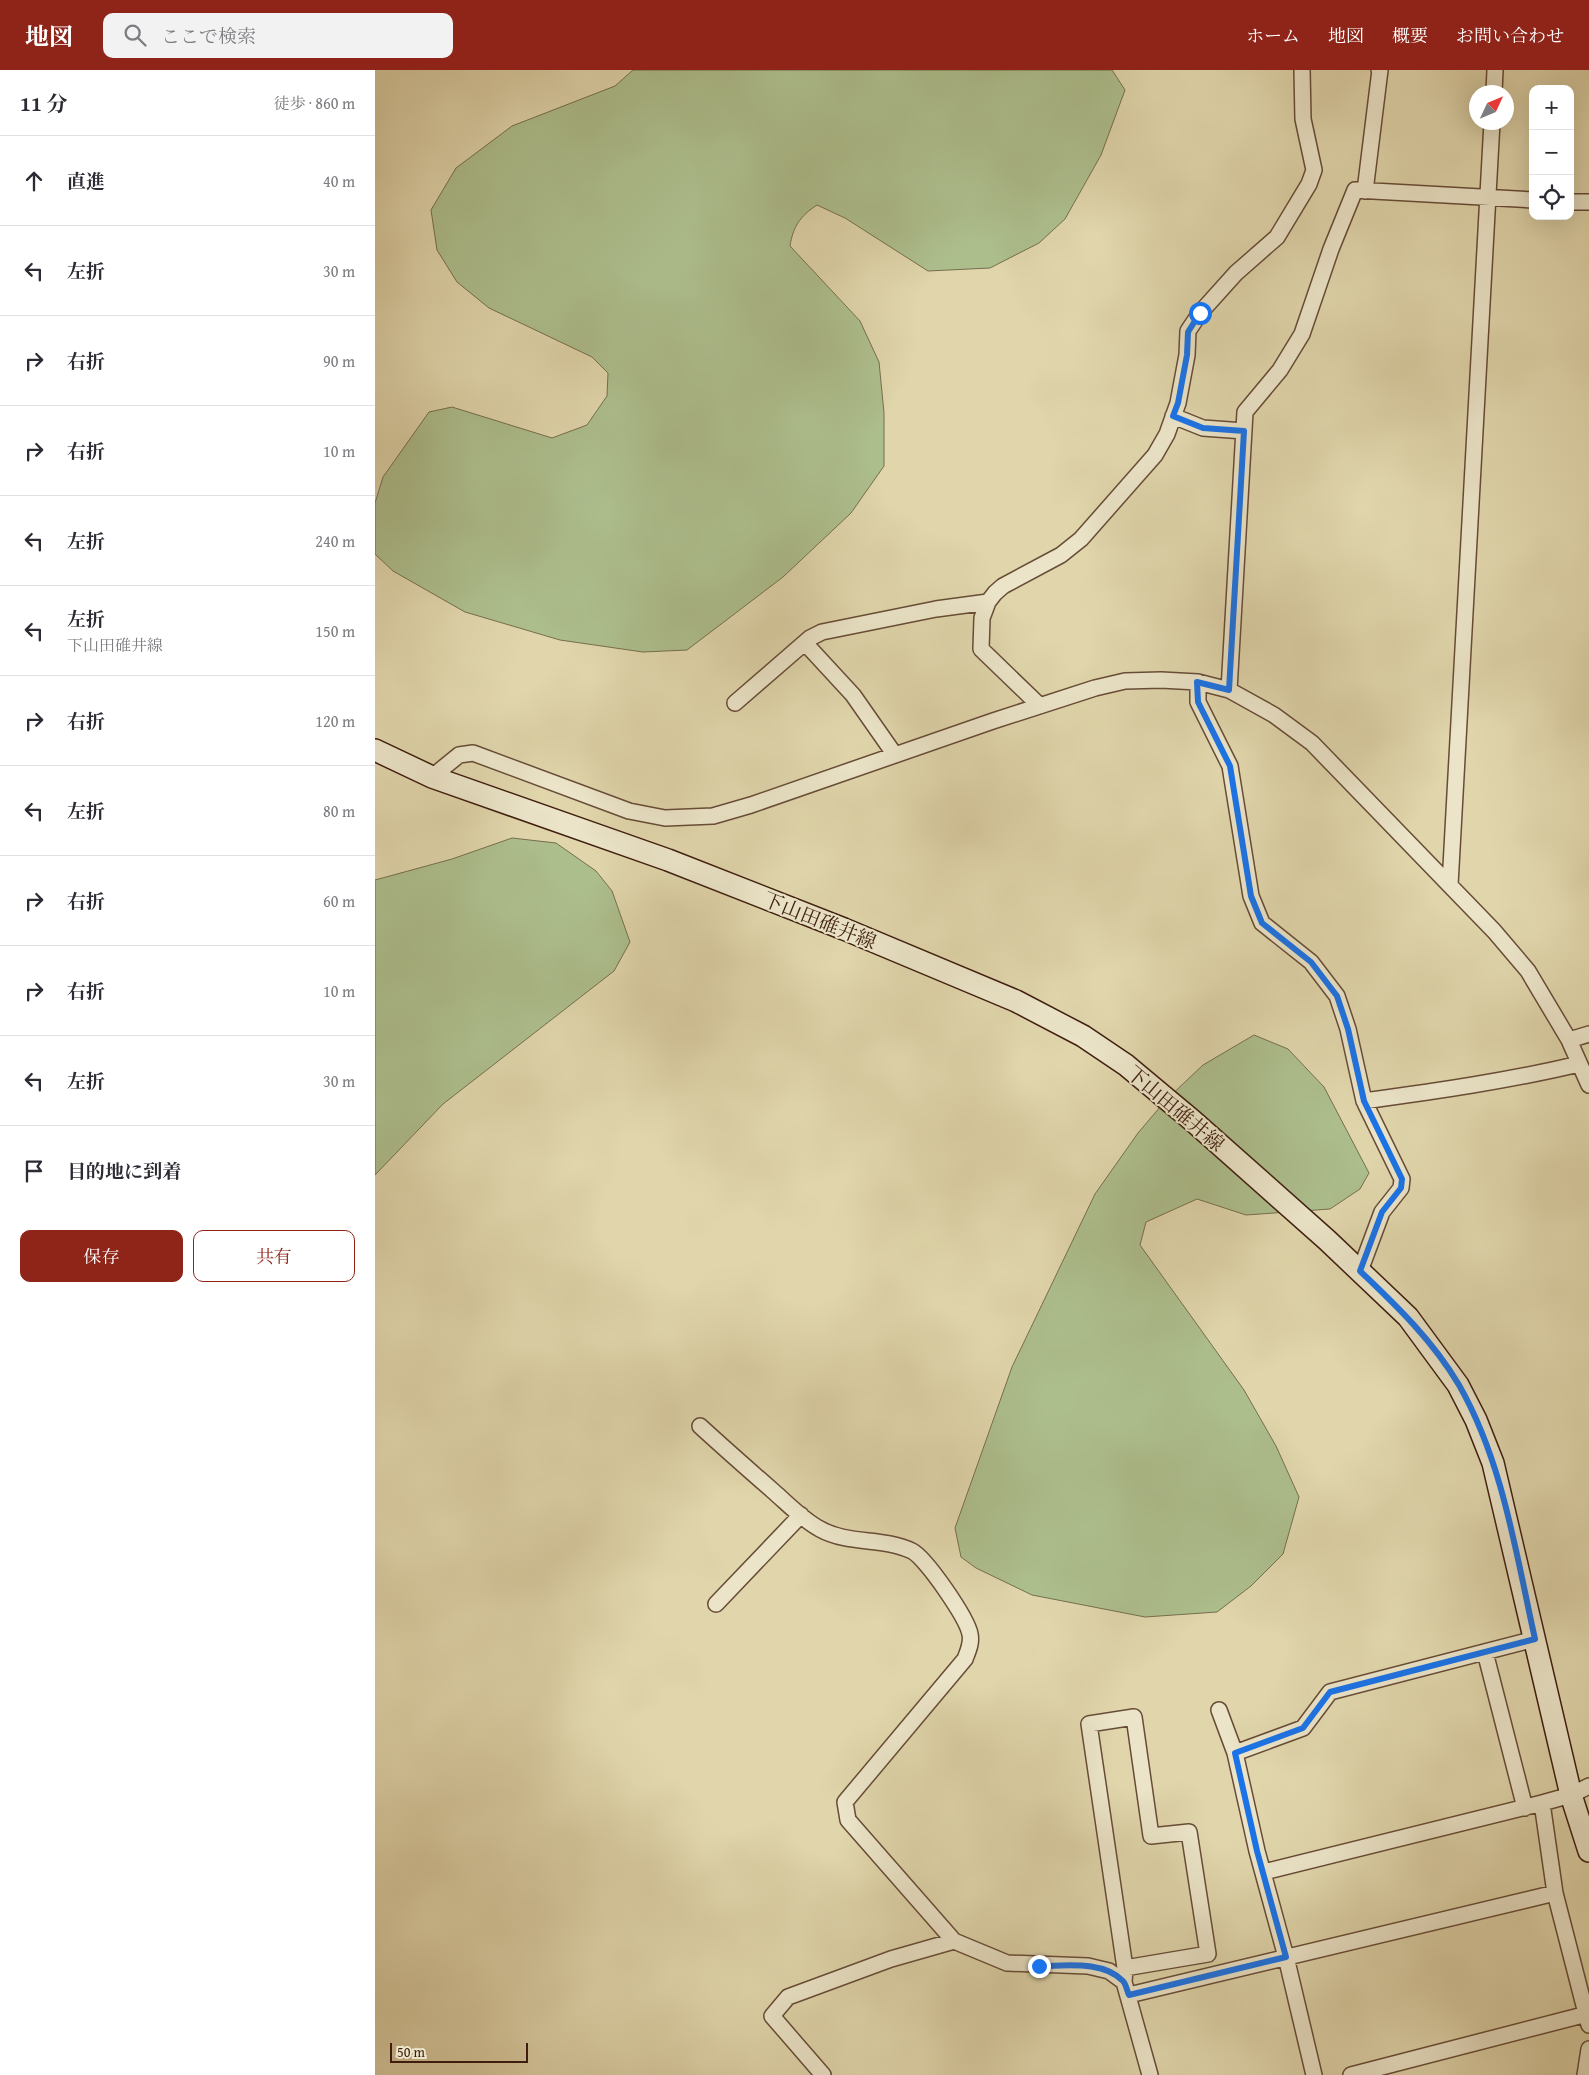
<!DOCTYPE html>
<html lang="ja">
<meta charset="utf-8">
<style>
:root{--surface:#fff;--page:#f2f2f3;--text:#2b2b33;--muted:#7c7c81;--line:#e1e1e2;--accent:#8f2418}
body{margin:0;font-family:"Gentium Book Plus","Noto Serif JP",serif;background:var(--page);color:var(--text)}
.controls{position:absolute;right:15px;top:15px;display:grid;overflow:hidden;border-radius:10px;box-shadow:0 5px 20px #0002}
.controls button{width:45px;height:45px;display:grid;place-items:center;padding:0;border:0;border-bottom:1px solid var(--line);background:var(--surface);color:var(--text);font:25px sans-serif}
.compass{position:absolute;left:1094px;top:15px;width:45px;height:45px;border-radius:50%;background:var(--surface);box-shadow:0 5px 20px #0002;rotate:46deg}
.scale{position:absolute;left:15px;bottom:12px;width:138px;box-sizing:border-box;padding-left:5px;border:2px solid #3f1e0f;border-top:0;font-size:14px;line-height:18px;white-space:nowrap;color:#3f1e0f;-webkit-text-stroke:4px #ebe4c8;paint-order:stroke}
.stop{position:absolute;width:15px;height:15px;margin:-11px;border:4px solid #1a73e8;border-radius:50%;background:#fff}
.stop.end{background:#1a73e8;border-color:#fff;box-shadow:0 1px 5px #0008}
.list{margin:0;padding:0;list-style:none}
h2{display:flex;justify-content:space-between;align-items:center;height:65px;margin:0;padding:0 20px;font-size:21px}
h2 small{font-size:16px;font-weight:400;color:var(--muted)}
.list li{display:grid;grid-template-columns:32px 1fr auto;gap:15px;align-items:center;box-sizing:border-box;height:90px;padding:0 20px;border-top:1px solid var(--line)}
.list b{display:block;font-size:19px;white-space:nowrap}
.list p{margin:0;font-size:16px;white-space:nowrap;color:var(--muted)}
.list em{font-size:16px;font-style:normal;color:var(--muted)}
.actions{display:flex;gap:10px;padding:15px 20px}
.actions a{flex:1;padding:11px 0;border:1px solid var(--accent);border-radius:10px;text-align:center;font-size:18px;color:var(--accent)}
.actions .main{background:var(--accent);color:#fff}
.icon{flex:none;width:28px;height:28px;fill:none;stroke:currentColor;stroke-width:2;stroke-linecap:round;stroke-linejoin:round}
.map{position:relative;flex:none;width:1214px;height:2005px;overflow:hidden}
header{display:flex;align-items:center;gap:30px;box-sizing:border-box;height:70px;padding:0 25px;background:var(--accent);color:#fff}
header strong{font-size:24px}
nav{display:flex;gap:28px;margin-inline-start:auto;font-size:18px}
.search{width:350px;height:45px;background:var(--page);display:flex;align-items:center;gap:12px;box-sizing:border-box;padding:0 18px;border-radius:10px;color:var(--muted);font-size:19px}
main{display:flex}
aside{flex:1;background:var(--surface)}
.map>svg:first-child{display:block}
</style>
<header>
<strong>地図</strong>
<div class="search"><svg class="icon" aria-label="search" viewBox="0 0 24 24"><circle cx="10" cy="10" r="6"/><path d="M15 15l6 6"/></svg>ここで検索</div>
<nav><a>ホーム</a><a>地図</a><a>概要</a><a>お問い合わせ</a></nav>
</header>
<main>
<aside>
<h2>11 分<small>徒歩 · 860 m</small></h2>
<ul class="list">
<li><svg class="icon" aria-label="ahead" viewBox="0 0 24 24"><path d="M12 20V5M6 11l6-6 6 6"/></svg><div><b>直進</b></div><em>40 m</em></li>
<li><svg class="icon" aria-label="left" viewBox="0 0 24 24"><path d="M17 20v-9H6M10 6l-5 5 5 5"/></svg><div><b>左折</b></div><em>30 m</em></li>
<li><svg class="icon" aria-label="right" viewBox="0 0 24 24"><path d="M7 20v-9h11M14 6l5 5-5 5"/></svg><div><b>右折</b></div><em>90 m</em></li>
<li><svg class="icon" aria-label="right" viewBox="0 0 24 24"><path d="M7 20v-9h11M14 6l5 5-5 5"/></svg><div><b>右折</b></div><em>10 m</em></li>
<li><svg class="icon" aria-label="left" viewBox="0 0 24 24"><path d="M17 20v-9H6M10 6l-5 5 5 5"/></svg><div><b>左折</b></div><em>240 m</em></li>
<li><svg class="icon" aria-label="left" viewBox="0 0 24 24"><path d="M17 20v-9H6M10 6l-5 5 5 5"/></svg><div><b>左折</b><p>下山田碓井線</p></div><em>150 m</em></li>
<li><svg class="icon" aria-label="right" viewBox="0 0 24 24"><path d="M7 20v-9h11M14 6l5 5-5 5"/></svg><div><b>右折</b></div><em>120 m</em></li>
<li><svg class="icon" aria-label="left" viewBox="0 0 24 24"><path d="M17 20v-9H6M10 6l-5 5 5 5"/></svg><div><b>左折</b></div><em>80 m</em></li>
<li><svg class="icon" aria-label="right" viewBox="0 0 24 24"><path d="M7 20v-9h11M14 6l5 5-5 5"/></svg><div><b>右折</b></div><em>60 m</em></li>
<li><svg class="icon" aria-label="right" viewBox="0 0 24 24"><path d="M7 20v-9h11M14 6l5 5-5 5"/></svg><div><b>右折</b></div><em>10 m</em></li>
<li><svg class="icon" aria-label="left" viewBox="0 0 24 24"><path d="M17 20v-9H6M10 6l-5 5 5 5"/></svg><div><b>左折</b></div><em>30 m</em></li>
<li><svg class="icon" aria-label="arrive" viewBox="0 0 24 24"><path d="M6 21V4h12l-3 4 3 4H6"/></svg><div><b>目的地に到着</b></div></li>
</ul>
<div class="actions"><a class="main">保存</a><a>共有</a></div>
</aside>
<div class="map">
<svg width="1214" height="2005" viewBox="0 0 1214 2005">
<rect width="100%" height="100%" fill="#e0d5ab"/>
<filter id="stains"><feTurbulence type="fractalNoise" baseFrequency=".004" numOctaves="4"/><feColorMatrix values="0 0 0 0 .2 0 0 0 0 .09 0 0 0 0 .02 0 0 0 .5 -.17"/></filter>
<radialGradient id="worn" r=".72"><stop offset=".6" stop-color="#630" stop-opacity="0"/><stop offset="1" stop-color="#630" stop-opacity=".3"/></radialGradient>
<path fill="#adbe8d" stroke="#766e4e" d="M258,0H737L750,20L726,85L690,149L664,173L615,198L553,201L470,148L442,135C425,146 418,157 415,176L485,251L504,292L509,343V396L476,443L408,507L312,580L268,582L185,570L90,542L18,501L0,484V433L8,407L54,342L77,337L177,368L212,355L232,326L233,303L217,287L114,238L82,212L62,180L56,140L81,98L137,56L240,16Z
M137,768L181,773L221,801L237,821L255,872L239,901L68,1034L0,1105V810L77,789Z
M879,965L913,979L949,1017L994,1103L985,1119L955,1139L871,1145L822,1129L771,1152L765,1175L869,1320L901,1376L924,1427L908,1484L876,1516L842,1542L770,1547L657,1525L601,1498L586,1487L580,1458L637,1297L720,1124L763,1063L791,1030L828,995Z"/>
<g fill="none" stroke-linecap="round" stroke-linejoin="round">
<g stroke="#674c36" stroke-width="18">
<path id="street" d="M1119,22L1120,0
M990,121L1005,0H1004
M1195,132H1214
M798,346L828,358L869,361
M430,573L478,625L520,685
M823,612V632L855,696L876,826L887,853L936,892L962,926L973,959L989,1031L1027,1109L1026,1118L1007,1142L985,1201
M854,620L870,342L905,300L927,264L956,179L980,120L1158,130
M360,633L435,568L447,562L561,539L613,532
M665,636L606,579L607,548L613,532L620,523L628,516L686,485L706,469L780,385L792,364L803,333L812,285L813,261L825,243L861,203L902,167L934,114L939,100L928,49L927,0
M57,707L84,685L98,683L254,741L290,748L338,746L376,735L618,651L720,618L750,611L786,610L823,612L854,620L899,645L937,673L1119,861L1153,901L1194,970L1214,1015
M1075,815L1117,52
M1194,970L1214,964
M989,1031C1061,1021 1133,1011 1204,994
M325,1356C349,1378 374,1400 398,1421C413,1434 428,1450 445,1459C474,1475 508,1467 537,1481C551,1488 592,1548 595,1564C597,1573 593,1581 590,1589L470,1732L473,1750L579,1871L632,1893L713,1896L734,1901L749,1912L775,2005
M341,1534L426,1445
M1110,1582L1150,1738
M844,1640L860,1683L882,1781L911,1887L939,2005
M860,1683L928,1658L955,1622L1160,1569
M1214,1716L1196,1725L1167,1733L1180,1823L1214,1955
M889,1802L1167,1733
M749,1912L750,1898L714,1654L759,1647L776,1766L814,1762L833,1884L750,1898
M754,1925L1180,1823
M448,2005L397,1946L413,1927L516,1889L579,1871
M976,2005L1212,1944
M1210,2005L1214,1979"/>
</g>
<g stroke="#3f1e0f" stroke-width="24">
<path id="secondary" d="M0,680L57,707L293,790L469,859L641,931L708,966L751,995L818,1051L952,1170L1033,1247L1083,1315L1101,1350L1118,1393L1196,1725L1214,1781"/>
</g>
<use href="#street" stroke="#ebe4c8" stroke-width="15"/>
<use href="#secondary" stroke="#ebe4c8" stroke-width="21"/>
</g>
<g fill="none" stroke-linecap="round" stroke-linejoin="round">
<path stroke="#1a73e8" stroke-width="6" d="M664,1896C690,1896 728,1890 748,1911C751,1914 752,1921 754,1925L911,1887L882,1781L860,1683L928,1658L955,1622L1160,1569C1141,1484 1128,1392 1084,1315C1058,1271 1022,1236 985,1201L1007,1142L1026,1118L1027,1109L989,1031L973,959L962,926L936,892L887,853L876,826L855,696L823,632L822,612L854,620L869,361L828,358L798,346L803,333L812,285L813,262L825,243"/>
</g>
<g text-anchor="middle" dominant-baseline="central" stroke-width="4" stroke-linejoin="round" paint-order="stroke">
<g font-size="20" fill="#3f1e0f" stroke="#ebe4c8">
<text transform="translate(445 850) rotate(22)">下山田碓井線</text>
<text transform="translate(801 1038) rotate(40)">下山田碓井線</text>
</g>
</g>
<rect width="100%" height="100%" filter="url(#stains)"/>
<rect width="100%" height="100%" fill="url(#worn)"/>
</svg>
<div class="controls">
<button>+</button>
<button>−</button>
<button><svg class="icon" aria-label="locate" viewBox="0 0 24 24"><circle cx="12" cy="12" r="6"/><path d="M12 2v4M12 18v4M2 12h4M18 12h4"/></svg></button>
</div>
<svg class="compass" viewBox="-18 -18 36 36"><path d="M0-13l5 13h-10z" fill="#e53935"/><path d="M0 13l5-13h-10z" fill="#7c7c81"/></svg>
<div class="scale">50 m</div>
<div class="stop" style="left:825px;top:243px"></div>
<div class="stop end" style="left:664px;top:1896px"></div>
</div>
</main>
